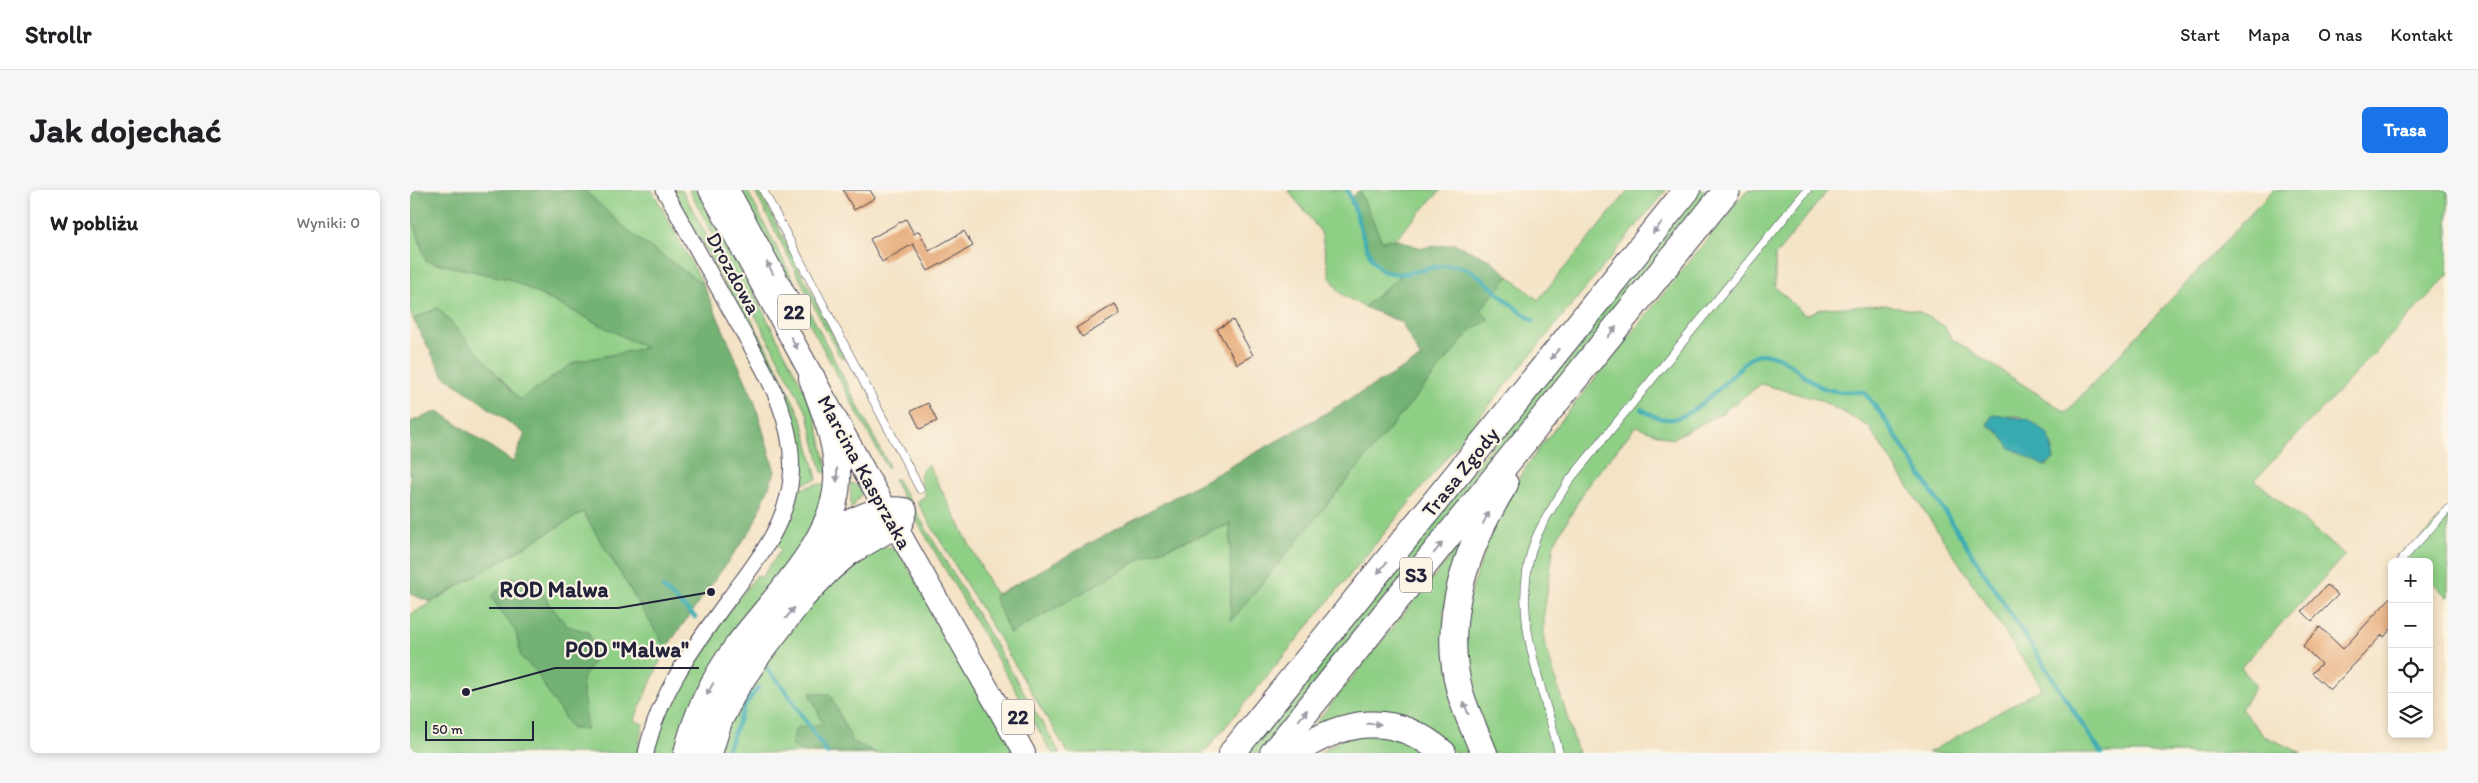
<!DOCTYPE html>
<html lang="pl">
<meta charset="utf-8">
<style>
:root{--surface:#fff;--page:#f6f6f6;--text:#202124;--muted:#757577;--line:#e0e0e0;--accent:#1a73e8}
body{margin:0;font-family:Itim,sans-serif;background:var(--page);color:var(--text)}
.controls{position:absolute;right:15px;bottom:15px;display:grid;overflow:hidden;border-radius:8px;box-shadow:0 2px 8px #0003}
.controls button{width:45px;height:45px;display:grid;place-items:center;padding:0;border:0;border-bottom:1px solid var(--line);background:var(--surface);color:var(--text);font:25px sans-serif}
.scale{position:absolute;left:15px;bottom:12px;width:109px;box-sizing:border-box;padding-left:5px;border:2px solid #22223b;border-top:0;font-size:14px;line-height:18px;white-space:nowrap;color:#22223b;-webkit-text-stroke:4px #fcf5e5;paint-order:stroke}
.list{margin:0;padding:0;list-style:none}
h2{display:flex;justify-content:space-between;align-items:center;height:65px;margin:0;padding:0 20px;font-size:21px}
h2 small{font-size:16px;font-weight:400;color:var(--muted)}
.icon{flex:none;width:28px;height:28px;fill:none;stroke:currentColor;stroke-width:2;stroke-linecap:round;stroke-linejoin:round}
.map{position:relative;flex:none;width:2038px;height:563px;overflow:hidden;border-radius:8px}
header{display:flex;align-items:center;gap:30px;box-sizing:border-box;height:70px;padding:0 25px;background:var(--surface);border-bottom:1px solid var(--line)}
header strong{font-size:24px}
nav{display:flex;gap:28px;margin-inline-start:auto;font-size:18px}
.intro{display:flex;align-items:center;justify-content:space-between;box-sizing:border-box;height:120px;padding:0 30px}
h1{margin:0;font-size:35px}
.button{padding:12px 22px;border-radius:8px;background:var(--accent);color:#fff;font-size:18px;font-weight:700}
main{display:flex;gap:30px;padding:0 30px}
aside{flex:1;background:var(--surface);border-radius:8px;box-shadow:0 2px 8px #0003}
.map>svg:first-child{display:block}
</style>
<header>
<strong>Strollr</strong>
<nav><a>Start</a><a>Mapa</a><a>O nas</a><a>Kontakt</a></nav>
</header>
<div class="intro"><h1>Jak dojechać</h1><a class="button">Trasa</a></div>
<main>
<aside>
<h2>W pobliżu<small>Wyniki: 0</small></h2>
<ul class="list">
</ul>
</aside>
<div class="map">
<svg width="2038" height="563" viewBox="0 0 2038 563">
<rect width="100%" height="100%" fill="#fcf5e5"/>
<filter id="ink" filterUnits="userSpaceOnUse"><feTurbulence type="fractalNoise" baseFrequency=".02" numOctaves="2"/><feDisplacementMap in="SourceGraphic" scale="10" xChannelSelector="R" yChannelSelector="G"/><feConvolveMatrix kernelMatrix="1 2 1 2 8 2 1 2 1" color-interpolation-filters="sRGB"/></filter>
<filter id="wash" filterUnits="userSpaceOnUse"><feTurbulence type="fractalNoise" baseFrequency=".0096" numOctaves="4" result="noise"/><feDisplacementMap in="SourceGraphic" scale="20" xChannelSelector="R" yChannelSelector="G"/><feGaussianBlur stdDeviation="1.12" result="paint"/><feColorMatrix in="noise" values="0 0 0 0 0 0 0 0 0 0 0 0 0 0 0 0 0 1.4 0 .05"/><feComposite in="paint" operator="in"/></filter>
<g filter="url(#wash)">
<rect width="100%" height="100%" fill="#f4e3c6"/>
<path fill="#8fcf86" stroke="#587860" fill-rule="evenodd" d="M102,0H242L293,94Z
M263,0H272L368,179L392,230L407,289L389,295L390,267L387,239L374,202Z
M279,0H289L396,203L404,220L418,283L412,282L398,225Z
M328,0H337L479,276L477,278Z
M344,0H349L436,170L429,165Z
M878,0H937L961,67L993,84L954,117L931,104L920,87L911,42Z
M949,0H1031L985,49L971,51Z
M1219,0H1256L794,563H658L507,312L516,305C510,292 506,285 518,274L584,402L588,404L585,405L600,444L736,366L821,334V430L1061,140L1078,130L1071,119L1099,86L1128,110Z
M1288,0H1307L851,563H834Z
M1337,0H1418L1365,66V97L1395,125L1414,118L1475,115L1508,121L1534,136L1542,149L1656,222L1863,0H2038V85L1845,290L1935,365L1831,477L1846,496L1831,519L1854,546L1892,563H1518L1632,498L1458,236L1410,210L1351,194L1310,224L1261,249L1226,236L1177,296L1144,354L1134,424V451L1168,563H1080L1058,488L1054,423L1090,315L1130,257ZM1582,226H1610L1636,244L1643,259L1637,276L1631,274L1577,234Z
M0,19L16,71L99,89L237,158L165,172L110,210L28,118L3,129L0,120Z
M486,288L650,563H642L483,290Z
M440,293L449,296L452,303L441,319Z
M407,294L419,295L416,315L268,563H244C256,494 305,439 347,385L351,388L371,360L367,356L386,314L388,300Z
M2038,319V408L2019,389V372H2003L1996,365Z
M173,322L256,458L224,530L233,534L227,563H0V425Z
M1050,354L1052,357L1033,422L1065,563H1046L1021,542L900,540Z
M478,357L488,361L607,563H307L324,518L362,460L415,400L461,359Z
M987,544L1023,563H909L939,545Z"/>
<path fill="#73b273" stroke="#4a6a57" d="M0,0H174L224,46L293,94L344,210L365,282L342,338L256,458L173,322L21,412L0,404V232L28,221L103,272L115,244L33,185L3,129L28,118L110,210L165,172L236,158L99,89L16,71L0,19Z
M949,0L972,51L985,49L1011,58L1045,54L1082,71L1099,86L1071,119L1079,130L1061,140L821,431L820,334L736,366L600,444L584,406L874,247L1011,168L991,132L954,117L993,84C985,83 977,83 970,78C956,67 947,26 941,8Z
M119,387L130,398L139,414L157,436L178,442L187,466L172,490L177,539H162L139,504L126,481L111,467L106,442L81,407L102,388Z
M400,503L420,504L442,551L466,563H396L381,555L386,538L413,534Z"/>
<path fill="#39abb1" stroke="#2e6676" d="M1583,225L1618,229L1639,245L1644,269L1634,276L1599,257L1590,243L1577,234Z"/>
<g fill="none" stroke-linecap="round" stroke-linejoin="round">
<path stroke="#39abb1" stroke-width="4.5" d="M937,0C948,19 954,65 969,78C990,95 1025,69 1051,77C1069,82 1083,99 1097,111C1105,118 1115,125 1124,131
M1231,219C1239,224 1252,231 1263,229C1285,225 1310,197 1326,182C1332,176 1339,167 1346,165C1371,158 1390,186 1409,196C1422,203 1440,202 1454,202L1472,225L1691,563
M253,398L285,427
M357,479L374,498L417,563
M316,563L336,513L348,498"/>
</g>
<g id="blocks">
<path fill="#e5a571" d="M433,0H460L465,8L444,20Z
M496,29L504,44L509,41L519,61L554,41L563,56L518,81L503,54L472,72L460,49Z
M705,114L710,124L672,147L666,138Z
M823,130L843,165L827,174L807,139Z
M518,213L527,231L510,239L501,221Z
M1917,395L1928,405L1902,431L1892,421Z
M1982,406V438L1974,447L1972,445L1920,500L1902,483L1911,474L1893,456L1910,437L1933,459Z"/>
</g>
</g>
<g filter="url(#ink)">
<use href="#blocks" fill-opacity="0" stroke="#423f50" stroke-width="1"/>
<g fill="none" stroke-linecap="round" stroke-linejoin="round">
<g stroke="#423f50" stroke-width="9">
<path id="service" d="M353,0L510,299
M1992,369L2038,319
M1149,563C1133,495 1101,430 1122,359C1129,335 1146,313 1158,292L1397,0"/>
</g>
<g stroke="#423f50" stroke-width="17">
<path id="minor" d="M236,563C250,498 290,448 329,395C353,363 377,330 381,288C387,225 347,168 318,116C297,77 276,39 254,0"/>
</g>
<g stroke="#423f50" stroke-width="24">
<path id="primary" d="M300,0L456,284L614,563
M318,0L384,122"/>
</g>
<g stroke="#423f50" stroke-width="28">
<path id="motorway" d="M277,563C286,523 303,490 327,457C362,410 425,351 427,291C429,255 414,221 402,188
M299,563L309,531L325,499L350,462L394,405L418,380L439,362L490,332L494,321C462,316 432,336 408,355
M822,563L1277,0
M863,563L1317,0
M884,563C934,529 985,521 1033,563
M1074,563C1066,543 1056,523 1050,502C1030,430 1057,355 1095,294"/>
</g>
<use href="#service" stroke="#fff" stroke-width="8"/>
<use href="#minor" stroke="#fff" stroke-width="15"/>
<use href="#primary" stroke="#fff" stroke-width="22"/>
<use href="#motorway" stroke="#fff" stroke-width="26"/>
</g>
<defs><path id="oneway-solid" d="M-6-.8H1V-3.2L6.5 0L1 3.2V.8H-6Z" transform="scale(1.25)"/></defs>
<g fill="#9c9ca7">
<use href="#oneway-solid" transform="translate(1247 38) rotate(129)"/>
<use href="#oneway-solid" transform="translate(360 78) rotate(-118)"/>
<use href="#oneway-solid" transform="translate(1202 142) rotate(-51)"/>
<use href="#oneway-solid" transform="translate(384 153) rotate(61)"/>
<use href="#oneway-solid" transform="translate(1145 164) rotate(129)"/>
<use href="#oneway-solid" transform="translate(427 285) rotate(90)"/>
<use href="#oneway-solid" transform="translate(1076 328) rotate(-62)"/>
<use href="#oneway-solid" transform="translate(1028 358) rotate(-51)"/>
<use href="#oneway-solid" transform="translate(972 378) rotate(129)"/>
<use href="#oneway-solid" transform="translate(380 423) rotate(-52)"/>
<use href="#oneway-solid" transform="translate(300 499) rotate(119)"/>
<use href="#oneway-solid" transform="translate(1056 518) rotate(-111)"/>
<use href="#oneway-solid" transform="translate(893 525) rotate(-51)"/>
<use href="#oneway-solid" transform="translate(964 534) rotate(2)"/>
</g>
</g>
<g text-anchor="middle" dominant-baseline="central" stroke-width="4.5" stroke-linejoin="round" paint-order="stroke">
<g fill="#fcf5e5" stroke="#63616e" stroke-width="1">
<rect x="368" y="104.5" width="32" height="35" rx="4"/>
<rect x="990" y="367.5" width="32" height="35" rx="4"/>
<rect x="592" y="509.5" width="32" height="35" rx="4"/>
</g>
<g font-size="20" font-weight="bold" fill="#22223b">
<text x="384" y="122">22</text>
<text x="1006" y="385">S3</text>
<text x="608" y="527">22</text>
</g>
<g font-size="21" fill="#22223b" stroke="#fcf5e5">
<text transform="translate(324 83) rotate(61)">Drozdowa</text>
<text transform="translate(455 282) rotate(61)">Marcina Kasprzaka</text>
<text transform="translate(1050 282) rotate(-51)">Trasa Zgody</text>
</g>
</g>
<path fill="none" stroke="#22223b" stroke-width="2" d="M301 402L208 418H79M56 502L145 478H289"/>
<g fill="#22223b" stroke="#fcf5e5" stroke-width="2">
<circle cx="301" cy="402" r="5"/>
<circle cx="56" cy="502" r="5"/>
</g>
<g font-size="22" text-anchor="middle" font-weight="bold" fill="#22223b" stroke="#fcf5e5" stroke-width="4.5" stroke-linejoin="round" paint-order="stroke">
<text x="144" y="407">ROD Malwa</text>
<text x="217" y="467">POD "Malwa"</text>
</g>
</svg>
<div class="controls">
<button>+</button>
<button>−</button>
<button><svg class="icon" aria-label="locate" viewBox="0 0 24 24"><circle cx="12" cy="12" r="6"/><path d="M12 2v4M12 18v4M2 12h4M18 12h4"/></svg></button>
<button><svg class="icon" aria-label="layers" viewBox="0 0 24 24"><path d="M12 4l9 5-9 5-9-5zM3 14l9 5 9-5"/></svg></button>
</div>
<div class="scale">50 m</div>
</div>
</main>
